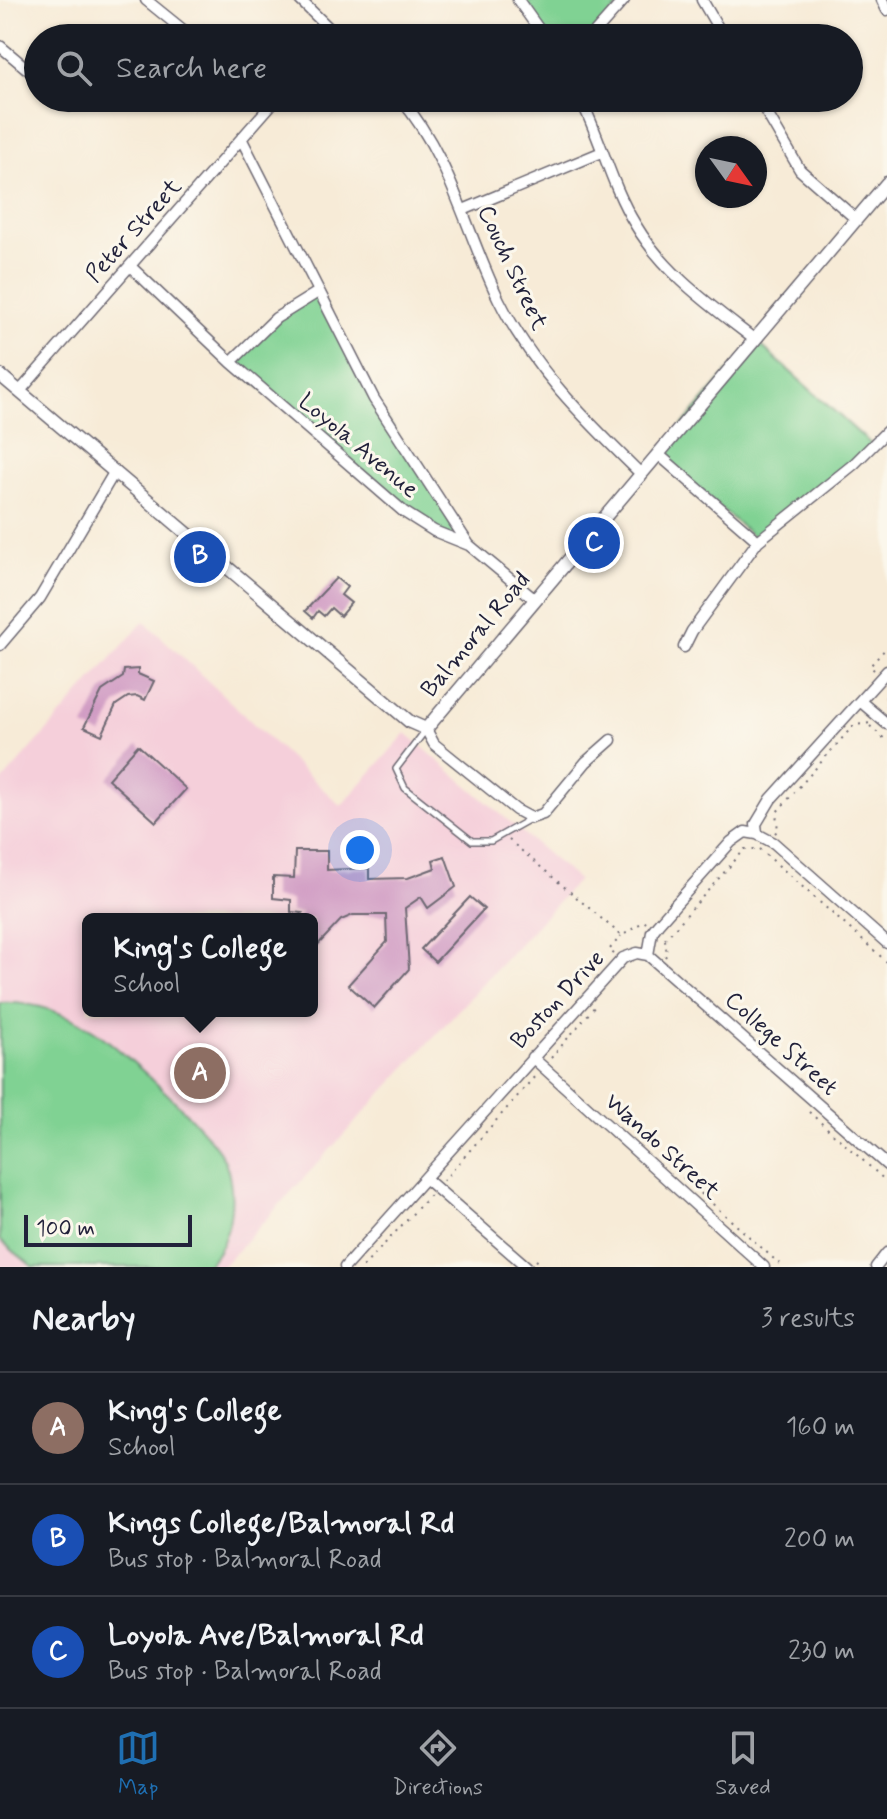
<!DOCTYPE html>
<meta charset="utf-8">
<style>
:root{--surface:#171b24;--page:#242831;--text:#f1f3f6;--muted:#9ea1a6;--line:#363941;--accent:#1f6fb2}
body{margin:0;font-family:Mynerve,sans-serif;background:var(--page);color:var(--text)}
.compass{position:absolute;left:695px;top:136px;width:72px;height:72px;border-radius:50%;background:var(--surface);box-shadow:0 2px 6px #0004;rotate:123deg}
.scale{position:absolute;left:24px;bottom:20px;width:168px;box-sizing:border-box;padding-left:8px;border:4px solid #22223b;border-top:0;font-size:22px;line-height:28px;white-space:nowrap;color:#22223b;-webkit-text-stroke:6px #fbf7ec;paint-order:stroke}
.you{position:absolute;left:360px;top:850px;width:28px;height:28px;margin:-20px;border:6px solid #fff;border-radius:50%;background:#1a73e8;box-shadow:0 0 0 12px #1a73e833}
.badge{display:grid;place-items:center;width:52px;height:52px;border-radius:50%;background:var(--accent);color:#fff;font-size:26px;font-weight:700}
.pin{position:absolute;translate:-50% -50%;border:4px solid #fff;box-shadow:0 2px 8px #0006}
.popup{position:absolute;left:82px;top:913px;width:236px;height:104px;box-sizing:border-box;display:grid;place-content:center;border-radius:12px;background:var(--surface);filter:drop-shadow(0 2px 6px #0005);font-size:26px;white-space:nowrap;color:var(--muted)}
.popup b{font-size:30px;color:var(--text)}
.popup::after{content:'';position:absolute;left:50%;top:100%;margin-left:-16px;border:16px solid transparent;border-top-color:var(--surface)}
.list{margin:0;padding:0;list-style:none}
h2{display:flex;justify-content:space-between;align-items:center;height:104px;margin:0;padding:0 32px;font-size:34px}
h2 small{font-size:26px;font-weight:400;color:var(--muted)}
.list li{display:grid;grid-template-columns:52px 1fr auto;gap:24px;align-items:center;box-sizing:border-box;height:112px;padding:0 32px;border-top:2px solid var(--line)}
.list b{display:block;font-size:30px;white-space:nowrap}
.list p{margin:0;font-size:26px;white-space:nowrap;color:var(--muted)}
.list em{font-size:26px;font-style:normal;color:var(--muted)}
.icon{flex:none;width:44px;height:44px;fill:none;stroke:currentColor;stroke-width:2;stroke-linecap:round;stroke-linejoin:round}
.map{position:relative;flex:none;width:887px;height:1267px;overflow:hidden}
.search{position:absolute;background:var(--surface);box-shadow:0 2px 6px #0004;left:24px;right:24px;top:24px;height:88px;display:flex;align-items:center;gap:20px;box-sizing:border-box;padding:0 28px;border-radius:44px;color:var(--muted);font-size:30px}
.sheet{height:440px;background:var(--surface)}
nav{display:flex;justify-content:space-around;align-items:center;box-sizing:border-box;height:112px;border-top:2px solid var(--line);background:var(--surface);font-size:22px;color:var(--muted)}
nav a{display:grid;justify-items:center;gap:4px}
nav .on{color:var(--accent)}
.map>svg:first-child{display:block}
</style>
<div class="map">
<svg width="887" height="1267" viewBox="0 0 887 1267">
<rect width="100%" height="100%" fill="#fbf7ec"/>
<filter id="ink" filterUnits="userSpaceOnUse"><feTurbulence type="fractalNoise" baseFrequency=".0125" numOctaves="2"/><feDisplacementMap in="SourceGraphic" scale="16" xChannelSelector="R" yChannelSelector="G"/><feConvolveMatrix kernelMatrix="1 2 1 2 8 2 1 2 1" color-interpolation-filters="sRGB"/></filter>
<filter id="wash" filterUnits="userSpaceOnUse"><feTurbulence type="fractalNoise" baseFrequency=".006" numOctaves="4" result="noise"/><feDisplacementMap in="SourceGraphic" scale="32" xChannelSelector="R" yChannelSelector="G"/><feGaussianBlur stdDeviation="1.8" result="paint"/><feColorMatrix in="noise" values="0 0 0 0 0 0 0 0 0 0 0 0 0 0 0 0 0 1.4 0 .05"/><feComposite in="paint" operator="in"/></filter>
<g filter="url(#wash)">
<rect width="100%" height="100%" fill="#f7ebd7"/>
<path fill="#f5cfda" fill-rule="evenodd" d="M144,621L341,806L406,733L578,880L222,1267H0V784ZM88,919H312V1011H88Z"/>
<path fill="#80d293" stroke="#517a67" stroke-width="2" d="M530,0H624L590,38H545L524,6Z
M318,292L374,399L469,545L434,531L231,363L257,334Z
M755,340L873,446L758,541L658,454Z
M0,1003C33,1001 65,1013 93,1030C120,1047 217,1136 226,1164C237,1197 232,1242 205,1267H33L0,1240Z"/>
<g id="blocks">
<path fill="#d19dc4" d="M336,578L347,587L341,595L351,603L340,616L331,608L324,616L318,611L313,618L305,611Z
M138,669V674L154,681L145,700L137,696L128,697L116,705L102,735L84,727L102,691L123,677L124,670Z
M138,745L186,789L156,822L108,779Z
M295,851H327V870L369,868V879L408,878L435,868L433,860L445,856L456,887L428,908L421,897L405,908L409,969L374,1008L348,985L387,942L386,915H353L341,920L312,951V919H296L302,913L291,912V900L273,898V877L294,878Z
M470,897L484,909L435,962L421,949Z"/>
</g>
</g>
<g filter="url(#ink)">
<use href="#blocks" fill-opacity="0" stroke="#6d6872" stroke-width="2"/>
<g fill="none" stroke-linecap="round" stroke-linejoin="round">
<g stroke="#6d6872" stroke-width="8">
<path id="service" d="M425,731L396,769L405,788L472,841H491L530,819"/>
</g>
<g stroke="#6d6872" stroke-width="13">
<path id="minor" d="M146,0L193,38
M300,0L339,38
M518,0L545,38
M702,0L724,38
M882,0L887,10
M590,38L624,0
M0,46L38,78
M61,98L70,106
M400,98C450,156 466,232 499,300C533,369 587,421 641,474
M580,98C601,139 611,185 635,224C664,273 710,305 755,340
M758,98L800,170L856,219
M242,140L374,399L469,545L534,599
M463,210L602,152
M130,266L231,362L404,512L434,531L469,545
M231,362L276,318L318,292
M20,391L277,98
M658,454L758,541L854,464L887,431
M0,645L40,598L115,471
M684,647L692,631L758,541
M860,701L887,724
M426,729L434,744L516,810L531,818L543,814L586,762L611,740
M757,834L774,843L887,943
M648,955L887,1165
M532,1057L764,1267
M426,1179L527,1267
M345,1267L623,958L637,953L648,955L652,932L658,924L731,842L745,832L757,834L756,824L771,799L887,671
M876,1267L887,1253"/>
</g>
<g stroke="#6d6872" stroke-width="15">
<path id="tertiary" d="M0,375L410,722L426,729L887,183"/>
</g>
<path stroke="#6d6872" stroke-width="2" stroke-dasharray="2 6" stroke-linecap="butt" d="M874,670L870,666L887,647
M887,689L885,692L887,706
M870,726L887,741
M775,833L778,830L776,813L854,725L872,723
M509,840L622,936L644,921L646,923
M760,849L887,962
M665,939L745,849H759
M614,954L609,950L621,936
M665,957L667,954L665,940
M551,1058L596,1005
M809,1112L887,1182
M677,1172L783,1267
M443,1181L536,1075
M536,1260L544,1267
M363,1267L430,1195"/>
<use href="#service" stroke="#fff" stroke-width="5"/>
<use href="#minor" stroke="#fff" stroke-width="10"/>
<use href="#tertiary" stroke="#fff" stroke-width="12"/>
</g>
</g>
<g text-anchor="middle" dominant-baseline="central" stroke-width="6" stroke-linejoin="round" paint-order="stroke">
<g font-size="24" fill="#22223b" stroke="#fbf7ec">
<text transform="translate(134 231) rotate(-48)">Peter Street</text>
<text transform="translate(512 268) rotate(65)">Couch Street</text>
<text transform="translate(358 446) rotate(40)">Loyola Avenue</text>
<text transform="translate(476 635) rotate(-50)">Balmoral Road</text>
<text transform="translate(558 1000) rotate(-47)">Boston Drive</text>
<text transform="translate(781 1044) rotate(42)">College Street</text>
<text transform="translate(662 1147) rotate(42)">Wando Street</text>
</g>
</g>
</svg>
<svg class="compass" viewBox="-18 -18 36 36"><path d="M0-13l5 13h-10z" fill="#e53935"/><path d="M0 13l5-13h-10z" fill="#9ea1a6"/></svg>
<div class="scale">100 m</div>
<div class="you"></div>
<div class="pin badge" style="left:200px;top:1073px;background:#8d6e63">A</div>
<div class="popup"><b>King's College</b>School</div>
<div class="pin badge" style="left:200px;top:557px;background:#1a4fb4">B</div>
<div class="pin badge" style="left:594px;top:543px;background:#1a4fb4">C</div>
<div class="search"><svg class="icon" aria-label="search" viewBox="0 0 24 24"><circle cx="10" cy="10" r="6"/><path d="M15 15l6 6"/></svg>Search here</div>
</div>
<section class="sheet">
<h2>Nearby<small>3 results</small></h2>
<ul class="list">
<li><span class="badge" style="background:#8d6e63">A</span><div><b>King's College</b><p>School</p></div><em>160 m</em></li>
<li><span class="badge" style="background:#1a4fb4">B</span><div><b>Kings College/Balmoral Rd</b><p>Bus stop · Balmoral Road</p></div><em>200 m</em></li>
<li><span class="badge" style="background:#1a4fb4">C</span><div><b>Loyola Ave/Balmoral Rd</b><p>Bus stop · Balmoral Road</p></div><em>230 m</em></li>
</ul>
</section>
<nav>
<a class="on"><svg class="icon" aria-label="map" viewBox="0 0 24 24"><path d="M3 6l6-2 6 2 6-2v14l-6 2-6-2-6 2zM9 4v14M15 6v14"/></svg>Map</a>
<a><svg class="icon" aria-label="directions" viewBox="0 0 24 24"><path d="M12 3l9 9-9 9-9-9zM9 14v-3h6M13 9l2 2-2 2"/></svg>Directions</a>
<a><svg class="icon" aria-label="saved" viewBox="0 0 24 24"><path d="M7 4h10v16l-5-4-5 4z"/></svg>Saved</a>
</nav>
